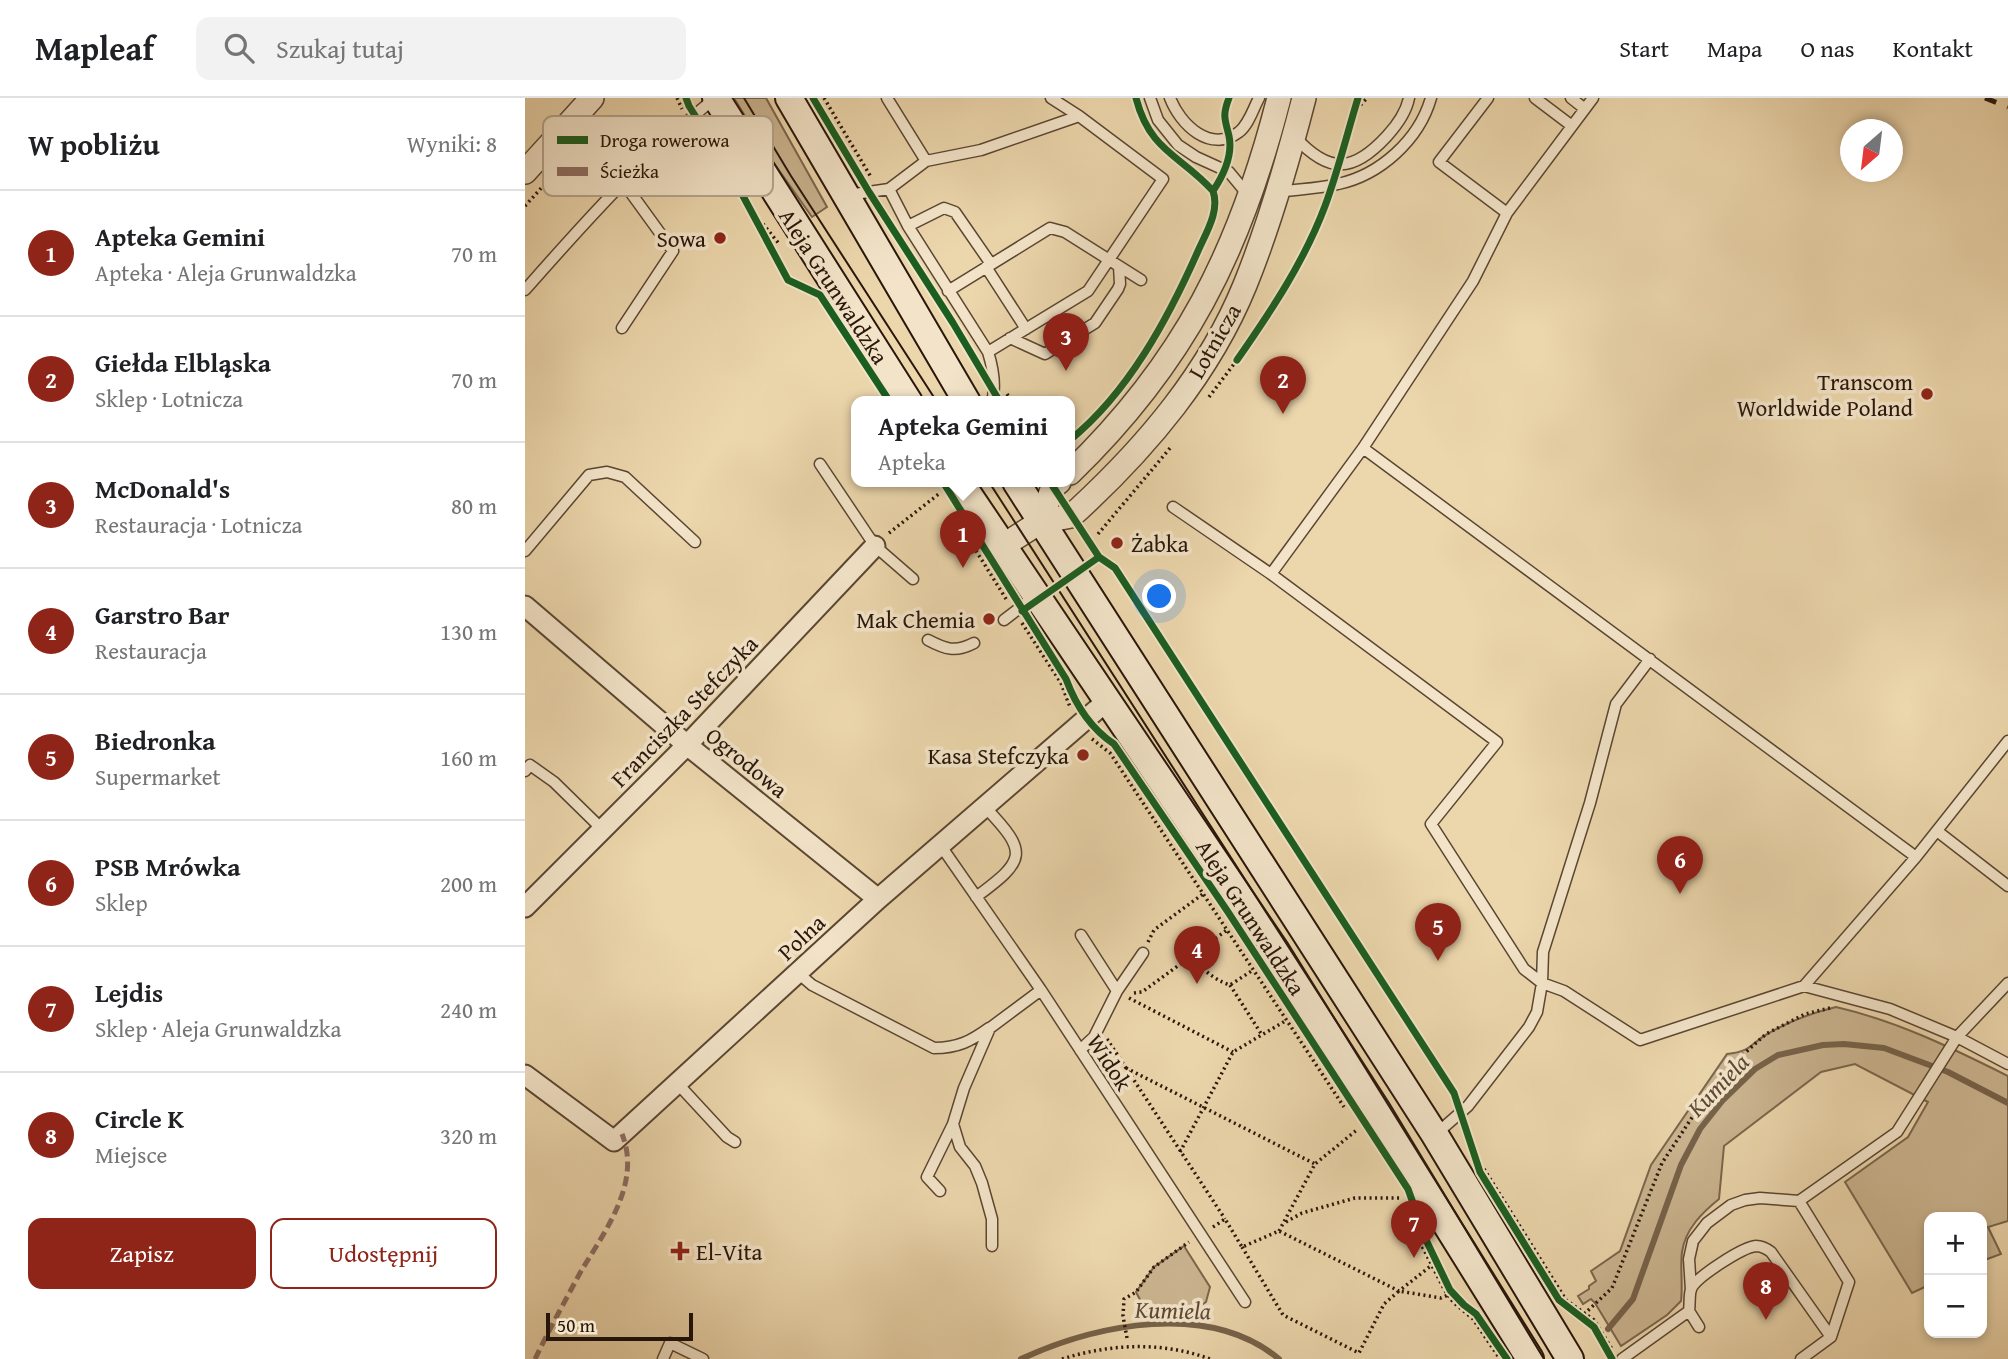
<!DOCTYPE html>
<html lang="pl">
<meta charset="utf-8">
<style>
:root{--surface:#fff;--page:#f2f2f2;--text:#202124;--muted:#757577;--line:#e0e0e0;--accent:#8f2418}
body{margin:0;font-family:"Gentium Book Plus",serif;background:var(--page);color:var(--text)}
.controls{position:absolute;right:21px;bottom:21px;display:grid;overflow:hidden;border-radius:14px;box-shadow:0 4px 10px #0003}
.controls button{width:63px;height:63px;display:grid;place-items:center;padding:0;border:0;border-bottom:2px solid var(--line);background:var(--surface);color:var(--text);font:35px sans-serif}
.compass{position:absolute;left:1315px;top:21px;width:63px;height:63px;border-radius:50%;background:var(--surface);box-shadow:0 4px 10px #0003;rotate:208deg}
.scale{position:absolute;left:21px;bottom:18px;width:147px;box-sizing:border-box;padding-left:7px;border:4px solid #29160a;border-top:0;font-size:19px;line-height:24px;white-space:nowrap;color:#29160a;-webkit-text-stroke:5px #f3e4c9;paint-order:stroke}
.you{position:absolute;left:635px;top:499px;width:24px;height:24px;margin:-18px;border:5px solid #fff;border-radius:50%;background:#1a73e8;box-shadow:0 0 0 10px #1a73e833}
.badge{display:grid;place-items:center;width:46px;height:46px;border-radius:50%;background:var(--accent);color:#fff;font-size:23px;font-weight:700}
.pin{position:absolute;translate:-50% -58px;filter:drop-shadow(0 2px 4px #0008)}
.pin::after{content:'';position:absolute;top:37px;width:24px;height:21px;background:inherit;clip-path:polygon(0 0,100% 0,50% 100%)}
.popup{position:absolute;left:326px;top:298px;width:224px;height:91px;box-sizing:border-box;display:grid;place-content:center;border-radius:14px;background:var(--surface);filter:drop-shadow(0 2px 5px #0005);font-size:23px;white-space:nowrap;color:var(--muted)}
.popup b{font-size:26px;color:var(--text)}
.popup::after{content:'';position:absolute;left:50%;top:100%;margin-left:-14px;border:14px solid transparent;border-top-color:var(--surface)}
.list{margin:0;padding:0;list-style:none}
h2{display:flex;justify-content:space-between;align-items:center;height:91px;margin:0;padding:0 28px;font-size:30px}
h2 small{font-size:23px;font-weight:400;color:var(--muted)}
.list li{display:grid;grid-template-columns:46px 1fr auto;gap:21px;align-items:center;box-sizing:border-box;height:126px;padding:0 28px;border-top:2px solid var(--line)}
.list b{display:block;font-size:26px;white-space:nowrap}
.list p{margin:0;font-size:23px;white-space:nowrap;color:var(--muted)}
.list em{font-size:23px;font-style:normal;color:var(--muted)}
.actions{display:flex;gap:14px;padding:21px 28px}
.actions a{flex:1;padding:16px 0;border:2px solid var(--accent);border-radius:14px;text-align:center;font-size:24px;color:var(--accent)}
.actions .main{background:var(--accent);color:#fff}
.icon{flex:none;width:38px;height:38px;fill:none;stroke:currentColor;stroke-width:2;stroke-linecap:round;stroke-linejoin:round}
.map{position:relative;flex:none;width:1483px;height:1261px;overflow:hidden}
header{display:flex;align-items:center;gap:42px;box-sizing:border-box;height:98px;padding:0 35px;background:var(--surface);border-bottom:2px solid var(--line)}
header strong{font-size:33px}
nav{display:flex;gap:38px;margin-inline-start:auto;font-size:24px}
.search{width:490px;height:63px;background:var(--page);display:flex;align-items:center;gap:18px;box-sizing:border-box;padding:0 24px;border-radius:14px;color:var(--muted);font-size:26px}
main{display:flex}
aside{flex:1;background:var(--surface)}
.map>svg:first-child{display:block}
</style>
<header>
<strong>Mapleaf</strong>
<div class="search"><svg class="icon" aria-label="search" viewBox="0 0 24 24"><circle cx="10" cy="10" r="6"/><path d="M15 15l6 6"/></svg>Szukaj tutaj</div>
<nav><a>Start</a><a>Mapa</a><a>O nas</a><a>Kontakt</a></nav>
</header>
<main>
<aside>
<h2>W pobliżu<small>Wyniki: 8</small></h2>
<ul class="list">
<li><span class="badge">1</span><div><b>Apteka Gemini</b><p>Apteka · Aleja Grunwaldzka</p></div><em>70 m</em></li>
<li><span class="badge">2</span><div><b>Giełda Elbląska</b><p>Sklep · Lotnicza</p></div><em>70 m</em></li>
<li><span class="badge">3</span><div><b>McDonald's</b><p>Restauracja · Lotnicza</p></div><em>80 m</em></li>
<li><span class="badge">4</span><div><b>Garstro Bar</b><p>Restauracja</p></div><em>130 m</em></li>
<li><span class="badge">5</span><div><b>Biedronka</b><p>Supermarket</p></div><em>160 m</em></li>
<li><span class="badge">6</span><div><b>PSB Mrówka</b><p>Sklep</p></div><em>200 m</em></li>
<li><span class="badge">7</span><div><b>Lejdis</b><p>Sklep · Aleja Grunwaldzka</p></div><em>240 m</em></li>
<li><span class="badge">8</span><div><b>Circle K</b><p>Miejsce</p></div><em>320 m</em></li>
</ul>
<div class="actions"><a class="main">Zapisz</a><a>Udostępnij</a></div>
</aside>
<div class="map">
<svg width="1483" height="1261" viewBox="0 0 1483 1261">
<rect width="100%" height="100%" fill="#ecd6ac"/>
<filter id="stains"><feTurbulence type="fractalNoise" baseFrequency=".00286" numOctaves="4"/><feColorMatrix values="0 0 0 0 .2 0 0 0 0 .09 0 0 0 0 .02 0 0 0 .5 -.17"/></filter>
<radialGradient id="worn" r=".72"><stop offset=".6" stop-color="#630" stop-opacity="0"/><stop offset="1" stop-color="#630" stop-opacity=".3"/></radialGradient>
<path fill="#cbb590" stroke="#7a664d" stroke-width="2" d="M209,0H241L302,109L287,119L246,61Z
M1311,909C1372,923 1427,950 1483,978V1123L1463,1129L1476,1156L1457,1163V1119H1404V1187L1387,1195L1320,1084L1383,1039L1403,1004L1330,966L1296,974L1199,1048L1194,1101C1178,1114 1160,1131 1157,1154C1155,1170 1158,1187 1156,1203L1142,1217L1096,1248L1070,1205L1066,1201L1058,1206L1053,1198L1064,1191V1188L1071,1183L1066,1173L1095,1153L1126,1067L1202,956C1228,953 1224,946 1244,935C1266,922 1287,915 1311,909Z
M659,1148L685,1189L681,1204L659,1219L623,1217L611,1194L629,1169Z"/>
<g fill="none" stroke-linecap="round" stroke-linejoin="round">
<path stroke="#76624a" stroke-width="6" d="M1083,1231L1108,1201L1156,1067L1175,1031L1198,1002L1230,971L1253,957L1298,947L1319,946L1359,950L1423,974L1483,1005
M496,1261C572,1226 684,1203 754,1261"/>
<g stroke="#5a4632" stroke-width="13">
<path id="service" d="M362,0L401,63
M526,0L554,18
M625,0L633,22L653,47L671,59L704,74L723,97
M645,0C655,26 685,56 714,34C724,26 728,11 734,0
M963,0L914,64L982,115
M1010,0L1047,28
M1046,0L1060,11
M770,39C804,76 828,75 862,38C872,27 881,15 884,0
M69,44L148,153L97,230
M364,91L401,63L456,52L554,18L638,81L563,193L463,254
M752,94C772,91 793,91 813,86C855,77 894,42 906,0
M323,97L364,91L383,128L463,254C468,270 471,288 467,304
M383,128L419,110L430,114L466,166
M461,169L501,231
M0,192C59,125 120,57 190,0
M423,193L525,130L540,134L616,182
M485,240L520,256L570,225L593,191L595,186L594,168
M838,350L1391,759L1279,888
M295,366L350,448L388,481
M648,409L746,476L972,644L906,726L999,871L1017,885L1039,893L1115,942L1279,888L1365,911L1432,939L1372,1034L1274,1103L1235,1100L1220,1102L1206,1107L1182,1125L1168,1143L1164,1161L1166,1192
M0,453L64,377L82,374L100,379L170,444
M746,476L838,350L948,183L982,115L1068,0
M479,522L509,499
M403,542C420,551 430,555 449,545
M0,673L5,667L29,684L78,732
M1412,733L1483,788
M416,748L516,892L720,1204
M1391,759L1483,643
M451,799C501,762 504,755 460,709
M273,875L287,887L409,950C433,950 446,943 464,930
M1483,885L1432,939L1483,966
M592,893L618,855
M555,952L569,939L592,893L556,837
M152,985L202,1039L210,1044
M911,1036L943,1008L1004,929L1012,914L1017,885L1018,854L1065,705L1091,606L1125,561
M415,1093L402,1079L428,1026
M1274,1103L1324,1184L1306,1239L1276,1261
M467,1148V1121L457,1085L450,1068L435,1049L428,1026L439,990L465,930L516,892
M1164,1213C1165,1207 1164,1197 1166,1191C1171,1179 1218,1149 1231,1148C1237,1148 1242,1151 1246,1154L1306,1239
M138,1261L145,1245L178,1261
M1097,1261L1164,1213L1174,1229"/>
</g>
<g stroke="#5a4632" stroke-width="23">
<path id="minor" d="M0,508L162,647L353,801
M0,809L162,647L350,448
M0,977L89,1043L353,801L583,602"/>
</g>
<g stroke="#5a4632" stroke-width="26">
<path id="tertiary" d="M0,74L67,0
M545,375C659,265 715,153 754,0
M515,424L528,389L534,384
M476,449L515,424L546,418L554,411C622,348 684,275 720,187C744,128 763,62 779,0"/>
</g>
<g stroke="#29160a" stroke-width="30">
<path id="secondary" d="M191,0L384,304
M264,0L442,304
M435,384L751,853L1005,1261
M491,384L910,1037L1045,1261"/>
</g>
<path stroke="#29160a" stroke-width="3.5" stroke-dasharray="2 3.5" stroke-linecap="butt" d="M152,0L157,11
M299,0L346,79
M828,15L842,0
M171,32L199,78L255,147
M0,108L48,55
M482,296L487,304
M684,299L712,262
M364,435L415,395
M573,436L646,349
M448,448L483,504
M497,525L536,585L545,609
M567,641L585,655L819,1009
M623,844L629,832L678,796
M667,858C678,872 688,881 705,887L728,872
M705,887L737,937
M609,895L617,894L702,832
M604,900L708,954
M582,941L700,1121
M601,970L790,1066
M655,1054L708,954L762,922
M959,1071L1041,1202L1069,1222L1087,1251
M881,1108L897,1148L919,1191L928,1204L948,1221L975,1261
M761,1124L777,1115L830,1100H877
M688,1129L700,1121L717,1149L754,1133L874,1193L907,1167
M754,1133L790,1066L833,1031
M717,1149L758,1217L834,1255L859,1206L874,1193L916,1200L923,1197
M1055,1220L1087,1190L1137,1065L1166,1021L1212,962L1241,936L1280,916L1305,910
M602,1240L598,1218L599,1201L611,1194L629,1169L664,1144
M537,1261C585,1246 636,1243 685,1261"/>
<use href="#service" stroke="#f3e4c9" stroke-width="10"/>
<use href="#minor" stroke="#f3e4c9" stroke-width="19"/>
<use href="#tertiary" stroke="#f3e4c9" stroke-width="23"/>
<use href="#secondary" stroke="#f3e4c9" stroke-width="26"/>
<path stroke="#29160a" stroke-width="2" d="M219,0L266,78L412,304
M464,384L864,1005L1019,1261"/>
<path stroke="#29160a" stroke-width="5" stroke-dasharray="12 12" stroke-linecap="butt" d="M1460,0L1483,9"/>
<path stroke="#8d6e63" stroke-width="5" stroke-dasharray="10 5" stroke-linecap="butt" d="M10,1261C24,1232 40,1203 55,1175C79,1134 117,1086 97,1036"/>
<g stroke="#f3e4c9" stroke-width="11">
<path id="cycleway" d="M161,0L164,8L203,70L263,182L295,197L365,304
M288,0L344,94L428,225L475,304
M611,0C625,54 656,57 688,93
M712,262C746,213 779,164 800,108C813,73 822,36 833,0
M545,342C603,295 643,221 673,153C681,135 695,113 688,93C698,78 708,57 704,38C700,21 697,18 704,0
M418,384L541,581C551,608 565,630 589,646L703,814L883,1091L902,1144L925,1192L939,1207L951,1216L982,1261
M525,384L574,459L590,470L929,995L955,1074L1034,1202L1069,1229L1087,1261
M497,513L574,459"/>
</g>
<use href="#cycleway" stroke="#1b5e20" stroke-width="7"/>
</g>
<g fill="#8f2418" stroke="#f3e4c9" stroke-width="2.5">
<circle cx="195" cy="140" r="7"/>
<circle cx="1402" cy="296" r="7"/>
<circle cx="592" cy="445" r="7"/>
<circle cx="464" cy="521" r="7"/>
<circle cx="558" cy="657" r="7"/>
<path d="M151.5 1142.5h7v7h7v7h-7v7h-7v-7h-7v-7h7z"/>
</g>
<g text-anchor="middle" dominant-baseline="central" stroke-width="7" stroke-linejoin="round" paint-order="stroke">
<g font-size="23" fill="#29160a" stroke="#f3e4c9" text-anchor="end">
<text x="181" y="140">Sowa</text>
<text x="1388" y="283">Transcom<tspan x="1388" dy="26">Worldwide Poland</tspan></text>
<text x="606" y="445" text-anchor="start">Żabka</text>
<text x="450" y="521">Mak Chemia</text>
<text x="544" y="657">Kasa Stefczyka</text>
<text x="171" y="1153" text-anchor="start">El-Vita</text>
</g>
<g font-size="23" fill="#29160a" stroke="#f3e4c9">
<text transform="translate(309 188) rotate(57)">Aleja Grunwaldzka</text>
<text transform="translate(689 243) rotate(-60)">Lotnicza</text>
<text transform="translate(159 613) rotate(-46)">Franciszka Stefczyka</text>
<text transform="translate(222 664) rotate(39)">Ogrodowa</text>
<text transform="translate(726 819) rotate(57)">Aleja Grunwaldzka</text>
<text transform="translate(276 839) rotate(-43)">Polna</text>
<text transform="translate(585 964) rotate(57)">Widok</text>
</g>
<g font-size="24" font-style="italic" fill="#5d4935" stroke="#f3e4c9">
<text transform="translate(1193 987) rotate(-46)">Kumiela</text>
<text transform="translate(648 1212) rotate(1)">Kumiela</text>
</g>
</g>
<rect x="18" y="18" width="230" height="80" rx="10" fill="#f3e4c9" stroke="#b6a690" stroke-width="2"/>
<rect x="32" y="38" width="31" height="8" fill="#1b5e20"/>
<rect x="32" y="69" width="31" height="9" fill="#8d6e63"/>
<g font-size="19" fill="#29160a">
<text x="75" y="49">Droga rowerowa</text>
<text x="75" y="80">Ścieżka</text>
</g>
<rect width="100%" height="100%" filter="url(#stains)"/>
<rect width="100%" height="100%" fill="url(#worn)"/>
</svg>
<div class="controls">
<button>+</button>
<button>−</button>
</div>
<svg class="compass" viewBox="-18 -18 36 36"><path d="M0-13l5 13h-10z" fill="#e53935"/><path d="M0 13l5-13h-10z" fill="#757577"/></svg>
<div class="scale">50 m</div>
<div class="you"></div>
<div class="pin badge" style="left:438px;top:470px">1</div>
<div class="popup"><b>Apteka Gemini</b>Apteka</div>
<div class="pin badge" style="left:758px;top:316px">2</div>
<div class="pin badge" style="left:541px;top:273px">3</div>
<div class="pin badge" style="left:672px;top:886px">4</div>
<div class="pin badge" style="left:913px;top:863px">5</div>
<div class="pin badge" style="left:1155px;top:796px">6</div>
<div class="pin badge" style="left:889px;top:1160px">7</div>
<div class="pin badge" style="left:1241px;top:1222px">8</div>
</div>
</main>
